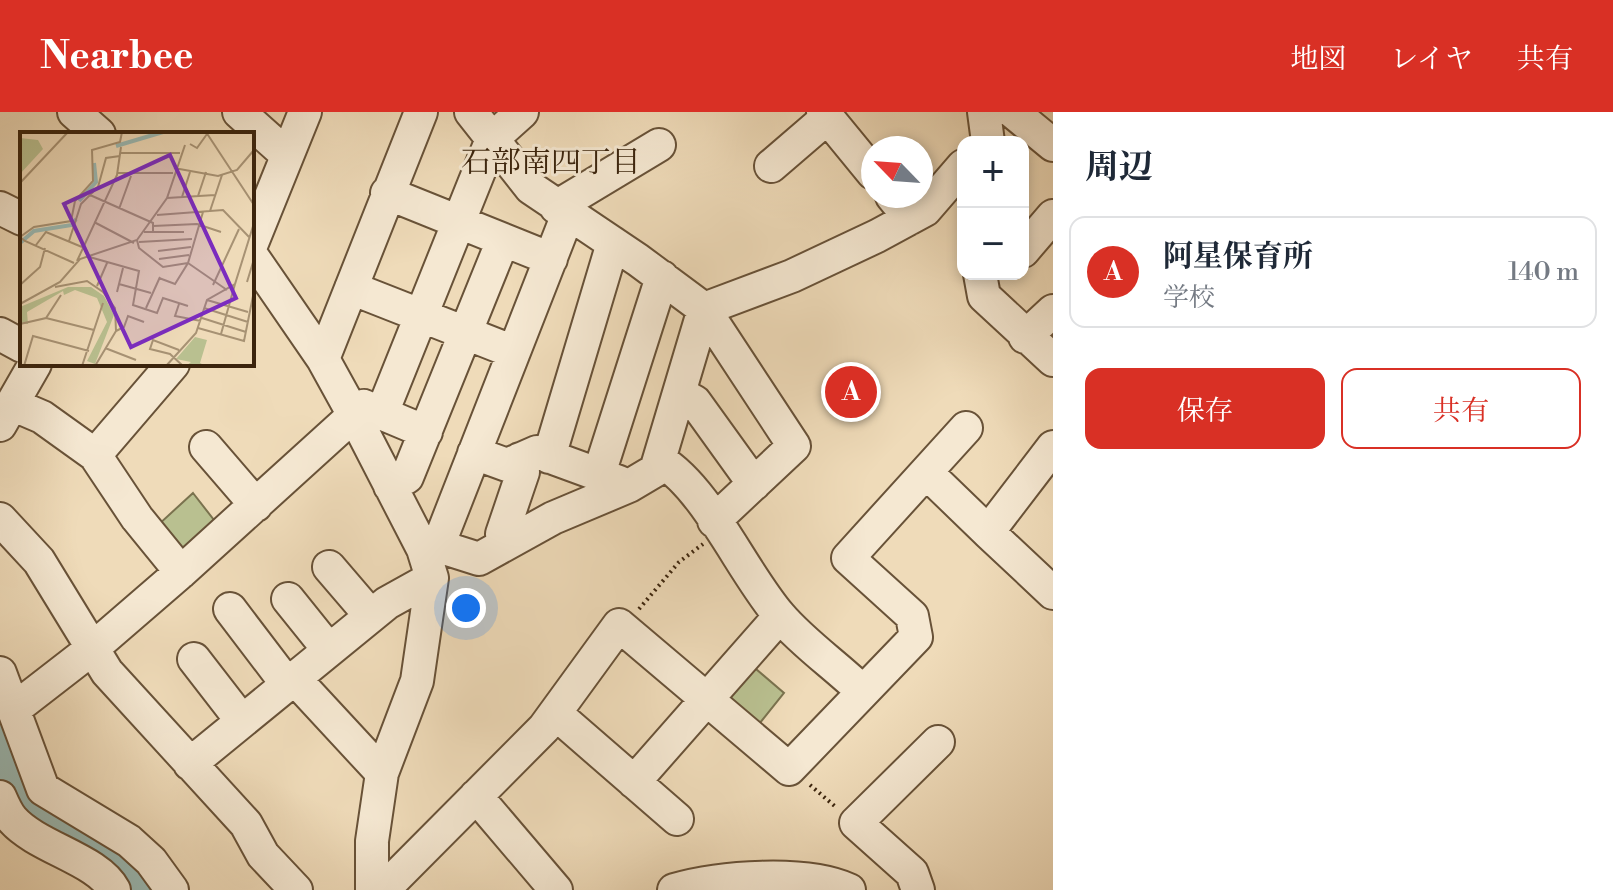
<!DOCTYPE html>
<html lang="ja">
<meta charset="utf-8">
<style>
:root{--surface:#fff;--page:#f6f6f7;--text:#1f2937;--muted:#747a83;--line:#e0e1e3;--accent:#d93025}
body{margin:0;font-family:"Libre Bodoni","Noto Serif JP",serif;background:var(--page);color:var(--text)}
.controls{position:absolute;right:24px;top:24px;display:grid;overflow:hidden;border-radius:16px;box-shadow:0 4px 12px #0003}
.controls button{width:72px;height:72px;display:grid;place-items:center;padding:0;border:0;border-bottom:2px solid var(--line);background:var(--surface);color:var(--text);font:40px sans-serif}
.compass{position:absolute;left:861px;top:24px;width:72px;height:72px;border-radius:50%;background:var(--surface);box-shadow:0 4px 12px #0003;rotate:295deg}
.you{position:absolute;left:466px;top:496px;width:28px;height:28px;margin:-20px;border:6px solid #fff;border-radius:50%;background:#1a73e8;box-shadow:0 0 0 12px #1a73e833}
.badge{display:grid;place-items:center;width:52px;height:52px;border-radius:50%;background:var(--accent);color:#fff;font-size:26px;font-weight:700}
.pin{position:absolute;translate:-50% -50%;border:4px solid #fff;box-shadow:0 2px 8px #0006}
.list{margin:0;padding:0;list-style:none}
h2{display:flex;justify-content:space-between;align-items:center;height:104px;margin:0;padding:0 32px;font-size:34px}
h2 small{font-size:26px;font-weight:400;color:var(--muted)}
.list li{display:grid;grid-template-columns:52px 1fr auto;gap:24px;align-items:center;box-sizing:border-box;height:112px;margin:0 16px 16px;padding:0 16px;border:2px solid var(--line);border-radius:16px}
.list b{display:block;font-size:30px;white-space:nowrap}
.list p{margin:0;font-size:26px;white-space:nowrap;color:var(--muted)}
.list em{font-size:26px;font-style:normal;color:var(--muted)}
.actions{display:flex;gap:16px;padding:24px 32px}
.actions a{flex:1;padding:18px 0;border:2px solid var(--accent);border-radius:16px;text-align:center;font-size:28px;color:var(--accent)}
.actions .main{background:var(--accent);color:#fff}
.map{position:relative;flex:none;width:1053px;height:778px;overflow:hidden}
header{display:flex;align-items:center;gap:48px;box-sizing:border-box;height:112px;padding:0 40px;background:var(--accent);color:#fff}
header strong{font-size:38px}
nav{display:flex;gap:44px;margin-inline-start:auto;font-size:28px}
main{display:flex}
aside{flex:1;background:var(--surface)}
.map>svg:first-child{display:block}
</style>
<header>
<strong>Nearbee</strong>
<nav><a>地図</a><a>レイヤ</a><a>共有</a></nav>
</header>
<main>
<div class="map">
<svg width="1053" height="778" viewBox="0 0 1053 778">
<rect width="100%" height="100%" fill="#efdbb9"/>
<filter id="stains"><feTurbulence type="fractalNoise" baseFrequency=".0025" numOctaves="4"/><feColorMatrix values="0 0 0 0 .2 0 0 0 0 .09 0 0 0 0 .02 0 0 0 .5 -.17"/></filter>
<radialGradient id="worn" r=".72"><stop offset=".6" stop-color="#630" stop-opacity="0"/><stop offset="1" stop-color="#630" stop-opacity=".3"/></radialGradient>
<path fill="#b9c090" stroke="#7a724e" stroke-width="2" d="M193,381L221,417L197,437L177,438L158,413Z
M749,551L784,581L755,617L729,593L728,576Z"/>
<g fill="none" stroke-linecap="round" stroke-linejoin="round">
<path stroke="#9abab5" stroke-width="38" d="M0,627C9,652 15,686 36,704C61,726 142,739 144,778"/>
<g stroke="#685238" stroke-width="36">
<path id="minor" d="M74,0L99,22
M239,0L287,43
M471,0L531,76L638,148L704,197L794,334L714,409
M823,0L873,61
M984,0L988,30
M1013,0L1053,33
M771,54L828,5
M387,81L551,147
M892,84L910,106
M556,95L659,33
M0,96L22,107
M252,131L305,0
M1023,139L1053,104
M252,144L323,247L355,305L423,437L432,466L417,569L382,661L372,729V778
M980,162L984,184L1053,248
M351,176L514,240
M704,197L792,164L877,124L925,98L963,54
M0,222L22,234
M1025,225L1053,199
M323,247L421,0
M679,281L695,290L754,372
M14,293L42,305L95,343L137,406L181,460
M382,301L492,27L522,0
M0,313L35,252
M206,335L256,393
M474,341L507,353L537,340L619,370
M95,343L173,252
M549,345L613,131
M661,349C708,378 742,460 780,504C803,531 835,553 861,578
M599,362L662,165
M928,362L988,420L1053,335
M390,374L407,365L503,128
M0,407L39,449L107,560L246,712L263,743L296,778
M988,420L1053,481
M504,432L502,422L523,360L520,347
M438,434L568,102
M423,437L438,434L479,447L553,406L629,374L656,358L704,197
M329,455L371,504
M288,487L329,538
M230,497L287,572
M194,547L242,609
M0,561L43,677L129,729L151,749L172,778
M294,566L382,661
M13,598L93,536L181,460L364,294L426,320
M555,601L677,707
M190,652L387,491L432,466
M634,670L780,504
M476,684L556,778
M0,685C3,692 7,701 12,707C37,736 98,747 114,778
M383,778L544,616L619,513L789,657L916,525L912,504L848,446L966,316
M674,778C719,765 806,758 849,778
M918,778L912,761L856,711L938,630"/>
</g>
<path stroke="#3b240d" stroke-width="4" stroke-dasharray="2 4" stroke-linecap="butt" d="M639,497L679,450L703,432
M810,673L837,696"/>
<use href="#minor" stroke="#f5e8d2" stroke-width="32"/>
</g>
<g text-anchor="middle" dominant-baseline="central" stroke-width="6" stroke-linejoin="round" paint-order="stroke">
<g font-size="30" fill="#3b240d" stroke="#f5e8d2">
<text x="551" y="51">石部南四丁目</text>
</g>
</g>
<g transform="translate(20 20)">
<rect width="234" height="234" fill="#efdbb9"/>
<path d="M0,6L18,8L23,17L0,42ZM48,155H71L84,164L94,183L75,232L67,229L87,190L77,166L55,158L44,163L43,159L7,180L8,192H0V175ZM175,205L187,208L180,231L186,234H166L171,230L156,227Z" fill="#b9c090"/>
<path fill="none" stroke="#9abab5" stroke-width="4" d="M96,14L143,0M59,69L76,50L74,31M0,111L14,99L52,93L56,87"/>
<path fill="none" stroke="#a79274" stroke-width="2" d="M186,0L234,73M170,12L177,16L187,2M100,21H160M154,36L198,44L217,38L234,18M97,41H153M0,51L48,0M70,63L133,91V101M178,64L186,40M162,65L170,40M147,66L195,63M99,77L111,44M190,79L202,43M137,83L203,78L230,106M74,90L114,111M133,94L177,92L201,100M124,100H164M117,108L119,116L143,135L168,131M49,109L61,72L78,55L86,26L100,24M119,110L172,107M16,113L26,100L62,115M138,119L171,115M66,124L119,139L113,173L137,181L143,166L168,174M139,127L169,123M57,129L97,43L101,15M54,131L5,109L0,105L14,95L51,89L55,69L73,49L72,18L100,10L102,0M168,131L207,158M139,146L155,152L168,131L183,80M227,150L234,127M99,152L131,161M0,153L20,135L25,116M193,153L219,97M77,154L87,131M35,155L67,149L83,160L95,176L96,199L75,234M97,160L103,136M187,168L228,180M0,172L40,150L60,127L117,108L147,66L165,13M159,172L155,184L181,189M126,176L140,145M184,176L228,190M26,186L74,198M182,186L226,200M0,192L26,186L41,163M178,196L224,209L234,159M96,199L104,195L108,184L124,190M201,202L215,152M85,216L116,228M159,218L133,208L130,217L150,222L163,234M4,234L13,204L69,219M62,234L83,171M146,234L176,201L187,168L215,152L234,91"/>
<path fill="#7b2cbf" fill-opacity="0.15" stroke="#7b2cbf" stroke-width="4" d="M150,23L216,166L111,215L44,72Z"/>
<rect width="234" height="234" fill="none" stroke="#3b240d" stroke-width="4"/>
</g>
<rect width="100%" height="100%" filter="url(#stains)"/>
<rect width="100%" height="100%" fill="url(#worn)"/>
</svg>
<div class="controls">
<button>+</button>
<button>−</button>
</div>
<svg class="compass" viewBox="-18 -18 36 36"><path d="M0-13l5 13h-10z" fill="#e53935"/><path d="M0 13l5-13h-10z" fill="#747a83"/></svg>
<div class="you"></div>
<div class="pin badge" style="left:851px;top:280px">A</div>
</div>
<aside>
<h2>周辺<small></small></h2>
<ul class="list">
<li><span class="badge">A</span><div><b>阿星保育所</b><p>学校</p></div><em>140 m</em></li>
</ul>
<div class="actions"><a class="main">保存</a><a>共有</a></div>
</aside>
</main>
